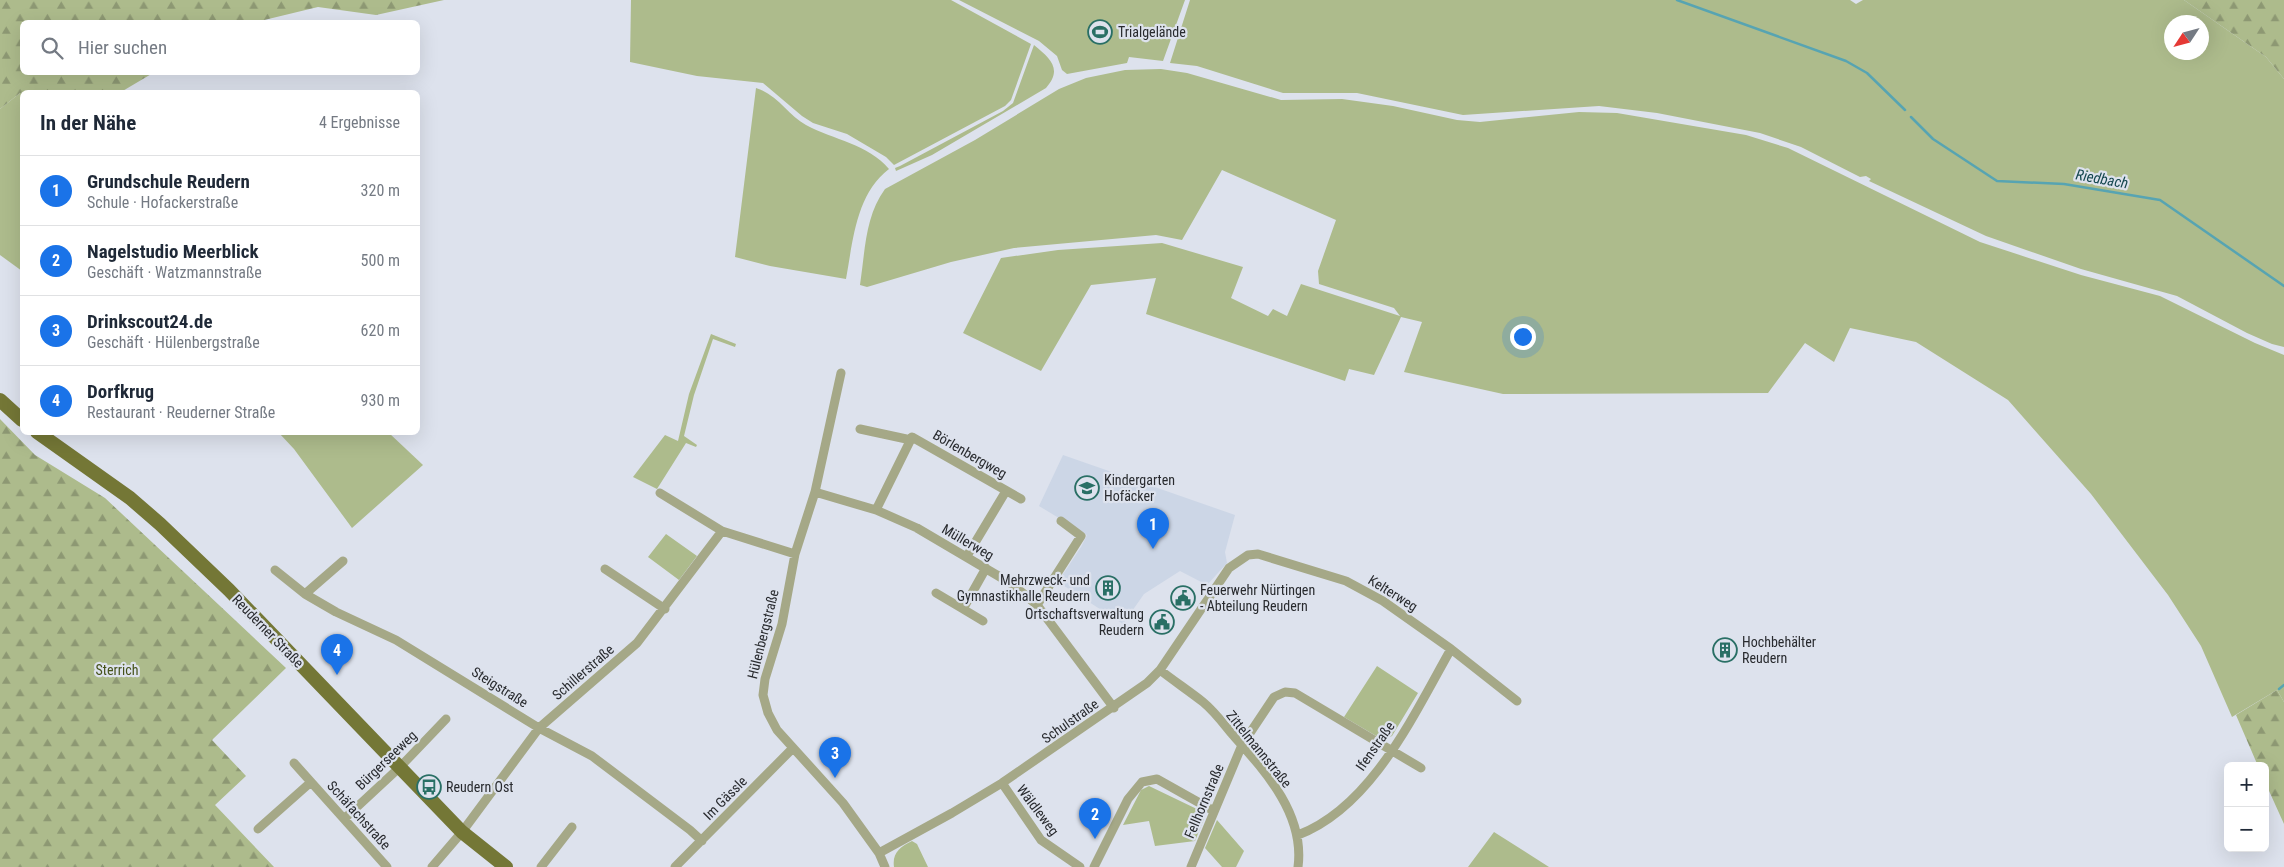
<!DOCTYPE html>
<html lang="de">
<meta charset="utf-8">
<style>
:root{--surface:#fff;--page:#f6f6f7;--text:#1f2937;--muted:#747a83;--line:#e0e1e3;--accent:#1a73e8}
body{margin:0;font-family:"Roboto Condensed",sans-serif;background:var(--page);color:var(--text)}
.controls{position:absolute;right:15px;bottom:15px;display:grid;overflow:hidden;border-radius:8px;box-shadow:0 5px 20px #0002}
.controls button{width:45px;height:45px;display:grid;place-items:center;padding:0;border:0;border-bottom:1px solid var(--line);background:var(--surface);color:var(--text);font:25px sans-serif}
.compass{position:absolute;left:2164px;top:15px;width:45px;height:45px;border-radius:50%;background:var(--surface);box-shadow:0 5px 20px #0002;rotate:234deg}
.you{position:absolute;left:1522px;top:336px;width:18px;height:18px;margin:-12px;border:4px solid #fff;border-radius:50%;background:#1a73e8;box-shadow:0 0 0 8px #1a73e833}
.badge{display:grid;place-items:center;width:32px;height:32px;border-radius:50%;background:var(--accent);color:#fff;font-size:16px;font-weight:700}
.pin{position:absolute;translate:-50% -41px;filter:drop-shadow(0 1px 2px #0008)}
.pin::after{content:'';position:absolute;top:26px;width:18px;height:15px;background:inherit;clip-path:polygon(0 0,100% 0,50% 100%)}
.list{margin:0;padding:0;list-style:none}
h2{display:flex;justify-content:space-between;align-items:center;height:65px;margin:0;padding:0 20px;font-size:21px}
h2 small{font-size:16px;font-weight:400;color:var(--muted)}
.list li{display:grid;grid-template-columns:32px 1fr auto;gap:15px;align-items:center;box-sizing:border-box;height:70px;padding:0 20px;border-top:1px solid var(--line)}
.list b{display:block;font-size:19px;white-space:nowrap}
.list p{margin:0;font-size:16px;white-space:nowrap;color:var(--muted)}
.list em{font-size:16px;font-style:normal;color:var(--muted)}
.icon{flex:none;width:28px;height:28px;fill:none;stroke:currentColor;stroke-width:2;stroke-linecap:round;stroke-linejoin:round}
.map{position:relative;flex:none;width:2284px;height:867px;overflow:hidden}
.search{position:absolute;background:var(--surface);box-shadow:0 5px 20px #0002;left:20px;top:20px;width:400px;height:55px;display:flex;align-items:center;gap:12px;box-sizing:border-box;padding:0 18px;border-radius:8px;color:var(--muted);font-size:19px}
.panel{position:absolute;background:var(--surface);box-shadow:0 5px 20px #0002;left:20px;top:90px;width:400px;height:345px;border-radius:8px}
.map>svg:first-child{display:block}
</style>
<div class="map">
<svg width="2284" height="867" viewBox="0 0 2284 867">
<defs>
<pattern id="forest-firs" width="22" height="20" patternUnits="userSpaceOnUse" patternTransform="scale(1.25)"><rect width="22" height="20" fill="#adbb8c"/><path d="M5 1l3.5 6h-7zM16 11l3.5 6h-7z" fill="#8d9873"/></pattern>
</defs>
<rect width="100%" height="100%" fill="#dde2ed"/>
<path fill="#ccd6e6" d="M1063,455L1235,515L1225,552L1227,563L1207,585L1180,571L1144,594L1123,624L1058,582L1081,547L1087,535L1039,506Z"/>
<path fill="#adbb8c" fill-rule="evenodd" d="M631,0H951L1031,44L1011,100L1005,106L894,165L886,157L847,134L813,123L802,116L763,83L697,76L630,62Z
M959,0H1185L1163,61L1129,57L1127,63L1067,74L1062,70L1057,56L1039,41Z
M1190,0H1850L1856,4L1863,0H2184L2266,57L2284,79V347L2272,344L2247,333L2177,296L2081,269L1986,236L1869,181L1871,179L1866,176L1860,177L1801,147L1760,133L1657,113L1599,106L1463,115L1357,93H1283L1197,66L1170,63ZM2172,22H2202V52H2172Z
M1034,45C1050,58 1063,69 1046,88L932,155L896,171L895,168L900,166L1003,111L1013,103Z
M1161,69L1187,73L1281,100L1342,99L1393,106L1457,120L1480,122L1579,112L1617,113L1746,135L1788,148L1980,242L2081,275L2160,296L2255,343L2284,355V702L2277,690L2232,717L2201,646L2168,595L2091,494L2008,400L1916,342L1850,328L1834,362L1805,343L1768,393L1503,394L1404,372L1422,322L1401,317L1374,375L1349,369L1345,381L1146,314L1156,278L1091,285L1041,371L963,333L1001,258L1058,250L1162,243L1243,267L1231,298L1268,316L1273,309L1287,316L1301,284L1400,316L1394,308L1319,284L1318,271L1336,220L1222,170L1182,240L1156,235L1014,248L951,262L867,287L860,285C865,252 865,216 885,189L975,140L1059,89L1086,78L1125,70Z
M756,88C777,94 788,115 806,125C834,140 868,144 889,169C856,194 853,241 846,279L770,266L735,257Z
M20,93H22V271L0,255V109Z
M711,334L736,344L735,347L713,339L694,395L684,436L697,445L696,447L686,443L657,489L633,477L665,435L678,441L689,394Z
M279,433H389L423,465L352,528L294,449Z
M666,534L697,556L679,580L648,557Z
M1377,666L1418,693L1392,736L1383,740L1344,717Z
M1149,786L1201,811L1204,819L1195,841L1155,846L1149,821L1123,825L1141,790Z
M1217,820L1244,851L1236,867H1222L1205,848Z
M1494,832L1549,867H1468Z
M912,841L917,844L928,867H894C892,853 900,847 912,841Z"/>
<path fill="url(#forest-firs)" d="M0,0H444L376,15L318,7L256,22H22V72L153,73L121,92L20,93L0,109Z
M2184,0H2284V79L2266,57Z
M0,419L35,455L105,498L286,668L212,740L246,776L215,805L274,867H0Z
M2277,690L2284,702V824L2265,782V766H2258L2236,715Z"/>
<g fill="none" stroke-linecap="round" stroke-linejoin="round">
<path stroke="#57a4b2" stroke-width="2.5" d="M1677,0L1846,61L1867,73L1905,110
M1911,117L1933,139L1997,181L2064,184L2160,200L2284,286
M2279,689L2284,685"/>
<path stroke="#a5a887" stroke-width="9" d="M841,373L815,492L795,554L782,624L765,679L763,695L768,713L777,730L843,803L879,853L885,867
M860,429L911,440
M815,492L876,510L917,528L1012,584L1037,605L1114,708
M660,493L722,531L795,554
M876,510L912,437L1021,499
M967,556L1006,491
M605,569L665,609
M275,570L305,594L336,612L396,640L539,728L592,756L690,830L702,841
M936,593L963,609
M305,594L343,561
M1037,605L1081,536L1061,521
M983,621L963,609L986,568
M1160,670C1174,681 1189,691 1203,702C1214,711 1223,723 1232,734C1265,771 1305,814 1298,867
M294,763L387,867
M1002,783L1041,840L1080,867
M344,819L400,767L446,719
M258,829L311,782
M1298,835C1372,807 1414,714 1451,649
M879,853L952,813L1002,783L1147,683L1160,670L1229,568L1248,555L1258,554L1346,581L1383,601L1451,649L1517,701
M432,867L462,832L539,728L637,643L722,531
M541,867L572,827
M675,867L793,748
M1094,867L1128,799L1142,782L1157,779L1214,811
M1191,867L1242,745L1274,697L1285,692L1295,693L1421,768"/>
<path stroke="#747736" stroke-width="14" d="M0,400L22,420
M37,432L130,498L160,524L229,590L462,832L506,867"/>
</g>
<defs>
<g id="stadium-ring" transform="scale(1.25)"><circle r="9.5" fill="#dde2ed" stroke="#296f65" stroke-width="1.5"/><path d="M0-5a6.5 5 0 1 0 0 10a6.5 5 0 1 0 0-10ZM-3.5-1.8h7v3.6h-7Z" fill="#296f65"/></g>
<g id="school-ring" transform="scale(1.25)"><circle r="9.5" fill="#dde2ed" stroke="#296f65" stroke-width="1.5"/><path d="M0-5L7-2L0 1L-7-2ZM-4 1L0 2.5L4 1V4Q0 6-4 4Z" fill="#296f65"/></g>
<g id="building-ring" transform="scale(1.25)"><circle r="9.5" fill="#dde2ed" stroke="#296f65" stroke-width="1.5"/><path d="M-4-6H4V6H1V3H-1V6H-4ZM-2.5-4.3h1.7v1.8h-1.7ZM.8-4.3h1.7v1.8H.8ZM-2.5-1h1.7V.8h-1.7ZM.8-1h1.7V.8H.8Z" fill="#296f65"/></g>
<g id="civic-ring" transform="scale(1.25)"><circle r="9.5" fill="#dde2ed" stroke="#296f65" stroke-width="1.5"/><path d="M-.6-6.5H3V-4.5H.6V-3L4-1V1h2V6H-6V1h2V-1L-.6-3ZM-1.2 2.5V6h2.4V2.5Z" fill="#296f65"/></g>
<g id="bus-ring" transform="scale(1.25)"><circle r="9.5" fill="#dde2ed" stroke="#296f65" stroke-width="1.5"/><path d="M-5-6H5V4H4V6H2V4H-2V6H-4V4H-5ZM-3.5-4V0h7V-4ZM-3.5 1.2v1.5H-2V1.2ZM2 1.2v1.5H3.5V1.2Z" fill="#296f65"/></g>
</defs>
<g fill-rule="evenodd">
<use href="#stadium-ring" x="1100" y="32"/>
<use href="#school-ring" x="1087" y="488"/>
<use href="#building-ring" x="1108" y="588"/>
<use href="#civic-ring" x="1183" y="598"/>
<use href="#civic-ring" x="1162" y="622"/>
<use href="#building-ring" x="1725" y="650"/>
<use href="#bus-ring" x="429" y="787"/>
</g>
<g text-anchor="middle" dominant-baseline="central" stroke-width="4.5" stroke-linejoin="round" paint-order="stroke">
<g font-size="14" fill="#282a2e" stroke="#dde2ed" text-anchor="start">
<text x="1118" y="32">Trialgelände</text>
<text x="1104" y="480">Kindergarten<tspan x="1104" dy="16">Hofäcker</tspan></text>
<text x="1090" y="580" text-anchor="end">Mehrzweck- und<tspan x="1090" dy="16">Gymnastikhalle Reudern</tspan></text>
<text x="1200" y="590">Feuerwehr Nürtingen<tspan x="1200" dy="16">- Abteilung Reudern</tspan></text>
<text x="1144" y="614" text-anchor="end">Ortschaftsverwaltung<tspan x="1144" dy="16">Reudern</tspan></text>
<text x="1742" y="642">Hochbehälter<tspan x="1742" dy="16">Reudern</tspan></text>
<text x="446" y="787">Reudern Ost</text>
</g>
<g font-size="14" fill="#282a2e" stroke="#dde2ed">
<text transform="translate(970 454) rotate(30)">Börlenbergweg</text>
<text transform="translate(968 542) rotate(30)">Müllerweg</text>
<text transform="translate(1393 593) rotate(32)">Kelterweg</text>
<text transform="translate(268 631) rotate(46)">Reuderner Straße</text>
<text transform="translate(763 634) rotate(-76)">Hülenbergstraße</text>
<text transform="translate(583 672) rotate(-41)">Schillerstraße</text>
<text transform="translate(500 687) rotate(32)">Steigstraße</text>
<text transform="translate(1070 721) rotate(-35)">Schulstraße</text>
<text transform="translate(1375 746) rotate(-55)">Ifenstraße</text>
<text transform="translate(1259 749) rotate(51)">Zittelmannstraße</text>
<text transform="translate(386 760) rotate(-44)">Bürgerseeweg</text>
<text transform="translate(725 798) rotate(-45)">Im Gässle</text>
<text transform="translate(1204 801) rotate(-67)">Fellhornstraße</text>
<text transform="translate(1038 810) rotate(53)">Wäldleweg</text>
<text transform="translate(359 815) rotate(48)">Schäfachstraße</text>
</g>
<g font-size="14" fill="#45521a" stroke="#dde2ed">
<text x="117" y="670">Sterrich</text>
</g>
<g font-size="15" font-style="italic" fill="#15474f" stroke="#dde2ed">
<text transform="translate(2102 179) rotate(10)">Riedbach</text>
</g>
</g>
</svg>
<div class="controls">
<button>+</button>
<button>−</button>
</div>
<svg class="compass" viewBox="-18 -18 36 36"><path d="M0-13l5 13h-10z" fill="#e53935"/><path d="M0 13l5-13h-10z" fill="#747a83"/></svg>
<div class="you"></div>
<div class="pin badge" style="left:1153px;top:549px">1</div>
<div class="pin badge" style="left:1095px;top:839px">2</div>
<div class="pin badge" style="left:835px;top:778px">3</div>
<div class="pin badge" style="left:337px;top:675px">4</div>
<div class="search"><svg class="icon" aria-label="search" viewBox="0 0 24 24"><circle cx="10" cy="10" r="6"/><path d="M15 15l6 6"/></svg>Hier suchen</div>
<section class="panel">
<h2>In der Nähe<small>4 Ergebnisse</small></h2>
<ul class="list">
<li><span class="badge">1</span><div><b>Grundschule Reudern</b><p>Schule · Hofackerstraße</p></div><em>320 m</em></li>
<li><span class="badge">2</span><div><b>Nagelstudio Meerblick</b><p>Geschäft · Watzmannstraße</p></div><em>500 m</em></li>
<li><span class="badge">3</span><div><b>Drinkscout24.de</b><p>Geschäft · Hülenbergstraße</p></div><em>620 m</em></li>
<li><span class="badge">4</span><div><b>Dorfkrug</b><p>Restaurant · Reuderner Straße</p></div><em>930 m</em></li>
</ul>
</section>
</div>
